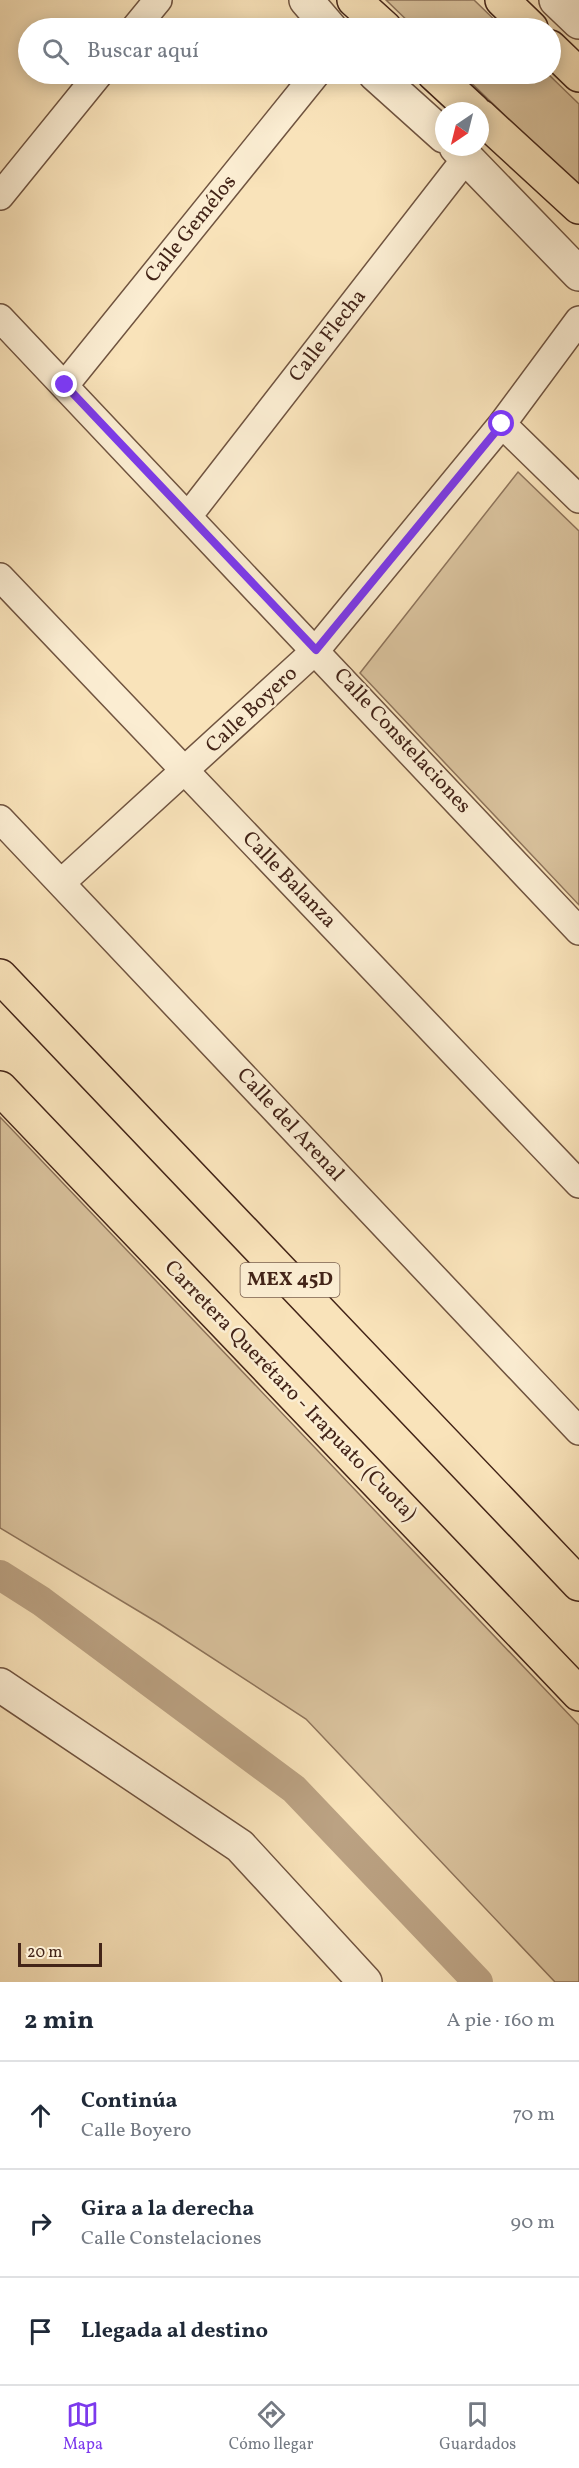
<!DOCTYPE html>
<html lang="es">
<meta charset="utf-8">
<style>
:root{--surface:#fff;--page:#f2f2f3;--text:#1f2937;--muted:#747a83;--line:#e0e1e3;--accent:#7c3aed}
body{margin:0;font-family:Vollkorn,serif;background:var(--page);color:var(--text)}
.compass{position:absolute;left:435px;top:102px;width:54px;height:54px;border-radius:50%;background:var(--surface);box-shadow:0 3px 15px #0003;rotate:215deg}
.scale{position:absolute;left:18px;bottom:15px;width:84px;box-sizing:border-box;padding-left:6px;border:3px solid #432418;border-top:0;font-size:16px;line-height:21px;white-space:nowrap;color:#432418;-webkit-text-stroke:4px #fbedd2;paint-order:stroke}
.stop{position:absolute;width:18px;height:18px;margin:-14px;border:4px solid #7c3aed;border-radius:50%;background:#fff}
.stop.end{background:#7c3aed;border-color:#fff;box-shadow:0 2px 6px #0008}
.list{margin:0;padding:0;list-style:none}
h2{display:flex;justify-content:space-between;align-items:center;height:78px;margin:0;padding:0 24px;font-size:26px}
h2 small{font-size:20px;font-weight:400;color:var(--muted)}
.list li{display:grid;grid-template-columns:39px 1fr auto;gap:18px;align-items:center;box-sizing:border-box;height:108px;padding:0 24px;border-top:2px solid var(--line)}
.list b{display:block;font-size:22px;white-space:nowrap}
.list p{margin:0;font-size:20px;white-space:nowrap;color:var(--muted)}
.list em{font-size:20px;font-style:normal;color:var(--muted)}
.icon{flex:none;width:33px;height:33px;fill:none;stroke:currentColor;stroke-width:2;stroke-linecap:round;stroke-linejoin:round}
.map{position:relative;flex:none;width:579px;height:1982px;overflow:hidden}
.search{position:absolute;background:var(--surface);box-shadow:0 3px 15px #0003;left:18px;right:18px;top:18px;height:66px;display:flex;align-items:center;gap:15px;box-sizing:border-box;padding:0 21px;border-radius:33px;color:var(--muted);font-size:22px}
.sheet{height:402px;background:var(--surface)}
nav{display:flex;justify-content:space-around;align-items:center;box-sizing:border-box;height:84px;border-top:2px solid var(--line);background:var(--surface);font-size:16px;color:var(--muted)}
nav a{display:grid;justify-items:center;gap:3px}
nav .on{color:var(--accent)}
.map>svg:first-child{display:block}
</style>
<div class="map">
<svg width="579" height="1982" viewBox="0 0 579 1982">
<rect width="100%" height="100%" fill="#f9e3ba"/>
<filter id="stains"><feTurbulence type="fractalNoise" baseFrequency=".00333" numOctaves="4"/><feColorMatrix values="0 0 0 0 .2 0 0 0 0 .09 0 0 0 0 .02 0 0 0 .5 -.17"/></filter>
<radialGradient id="worn" r=".72"><stop offset=".6" stop-color="#630" stop-opacity="0"/><stop offset="1" stop-color="#630" stop-opacity=".3"/></radialGradient>
<path fill="#dac39e" stroke="#8e745b" stroke-width="1.5" d="M386,0H474L503,28H415Z
M462,74H548L579,104V187Z
M518,472L579,531V905L360,673Z
M0,1117L579,1725V1982H555L306,1719L160,1624L0,1528Z"/>
<g fill="none" stroke-linecap="round" stroke-linejoin="round">
<path stroke="#bba283" stroke-width="30" d="M0,1575L41,1601L294,1789L478,1982"/>
<g stroke="#705440" stroke-width="30">
<path id="minor" d="M135,28L158,0
M0,196L99,74
M0,318L579,931
M65,385L316,74
M502,424L579,499
M189,515L467,157
M0,577L579,1184
M0,819L579,1431
M61,883L316,650L502,424L579,320"/>
</g>
<g stroke="#705440" stroke-width="36">
<path id="tertiary" d="M306,0L330,28
M556,0L579,22
M375,74L444,136
M456,147L579,274
M0,1685L240,1846L365,1982"/>
</g>
<g stroke="#432418" stroke-width="36">
<path id="primary" d="M354,0L385,28
M502,0L531,28
M550,47L579,75
M434,74L474,111
M480,116L579,207"/>
</g>
<g stroke="#432418" stroke-width="36">
<path id="motorway" d="M0,976L579,1584
M0,1088L579,1694"/>
</g>
<use href="#minor" stroke="#fbedd2" stroke-width="27"/>
<use href="#tertiary" stroke="#fbedd2" stroke-width="33"/>
<use href="#primary" stroke="#f9e3ba" stroke-width="33"/>
<use href="#motorway" stroke="#f9e3ba" stroke-width="33"/>
</g>
<g fill="none" stroke-linecap="round" stroke-linejoin="round">
<path stroke="#7c3aed" stroke-width="8" d="M65,385L316,650L502,424"/>
</g>
<g text-anchor="middle" dominant-baseline="central" stroke-width="5" stroke-linejoin="round" paint-order="stroke">
<rect fill="#fbedd2" stroke="#7a6050" stroke-width="1.5" x="240.5" y="1263" width="99" height="34" rx="4.5"/>
<g font-size="20" font-weight="bold" fill="#432418">
<text x="290" y="1280">MEX 45D</text>
</g>
<g font-size="21" fill="#432418" stroke="#fbedd2">
<text transform="translate(191 229) rotate(-51)">Calle Gemélos</text>
<text transform="translate(328 336) rotate(-52)">Calle Flecha</text>
<text transform="translate(252 710) rotate(-43)">Calle Boyero</text>
<text transform="translate(402 741) rotate(47)">Calle Constelaciones</text>
<text transform="translate(289 880) rotate(46)">Calle Balanza</text>
<text transform="translate(290 1125) rotate(47)">Calle del Arenal</text>
<text transform="translate(290 1391) rotate(46)">Carretera Querétaro - Irapuato (Cuota)</text>
</g>
</g>
<rect width="100%" height="100%" filter="url(#stains)"/>
<rect width="100%" height="100%" fill="url(#worn)"/>
</svg>
<svg class="compass" viewBox="-18 -18 36 36"><path d="M0-13l5 13h-10z" fill="#e53935"/><path d="M0 13l5-13h-10z" fill="#747a83"/></svg>
<div class="scale">20 m</div>
<div class="stop" style="left:502px;top:424px"></div>
<div class="stop end" style="left:65px;top:385px"></div>
<div class="search"><svg class="icon" aria-label="search" viewBox="0 0 24 24"><circle cx="10" cy="10" r="6"/><path d="M15 15l6 6"/></svg>Buscar aquí</div>
</div>
<section class="sheet">
<h2>2 min<small>A pie · 160 m</small></h2>
<ul class="list">
<li><svg class="icon" aria-label="ahead" viewBox="0 0 24 24"><path d="M12 20V5M6 11l6-6 6 6"/></svg><div><b>Continúa</b><p>Calle Boyero</p></div><em>70 m</em></li>
<li><svg class="icon" aria-label="right" viewBox="0 0 24 24"><path d="M7 20v-9h11M14 6l5 5-5 5"/></svg><div><b>Gira a la derecha</b><p>Calle Constelaciones</p></div><em>90 m</em></li>
<li><svg class="icon" aria-label="arrive" viewBox="0 0 24 24"><path d="M6 21V4h12l-3 4 3 4H6"/></svg><div><b>Llegada al destino</b></div></li>
</ul>
</section>
<nav>
<a class="on"><svg class="icon" aria-label="map" viewBox="0 0 24 24"><path d="M3 6l6-2 6 2 6-2v14l-6 2-6-2-6 2zM9 4v14M15 6v14"/></svg>Mapa</a>
<a><svg class="icon" aria-label="directions" viewBox="0 0 24 24"><path d="M12 3l9 9-9 9-9-9zM9 14v-3h6M13 9l2 2-2 2"/></svg>Cómo llegar</a>
<a><svg class="icon" aria-label="saved" viewBox="0 0 24 24"><path d="M7 4h10v16l-5-4-5 4z"/></svg>Guardados</a>
</nav>
